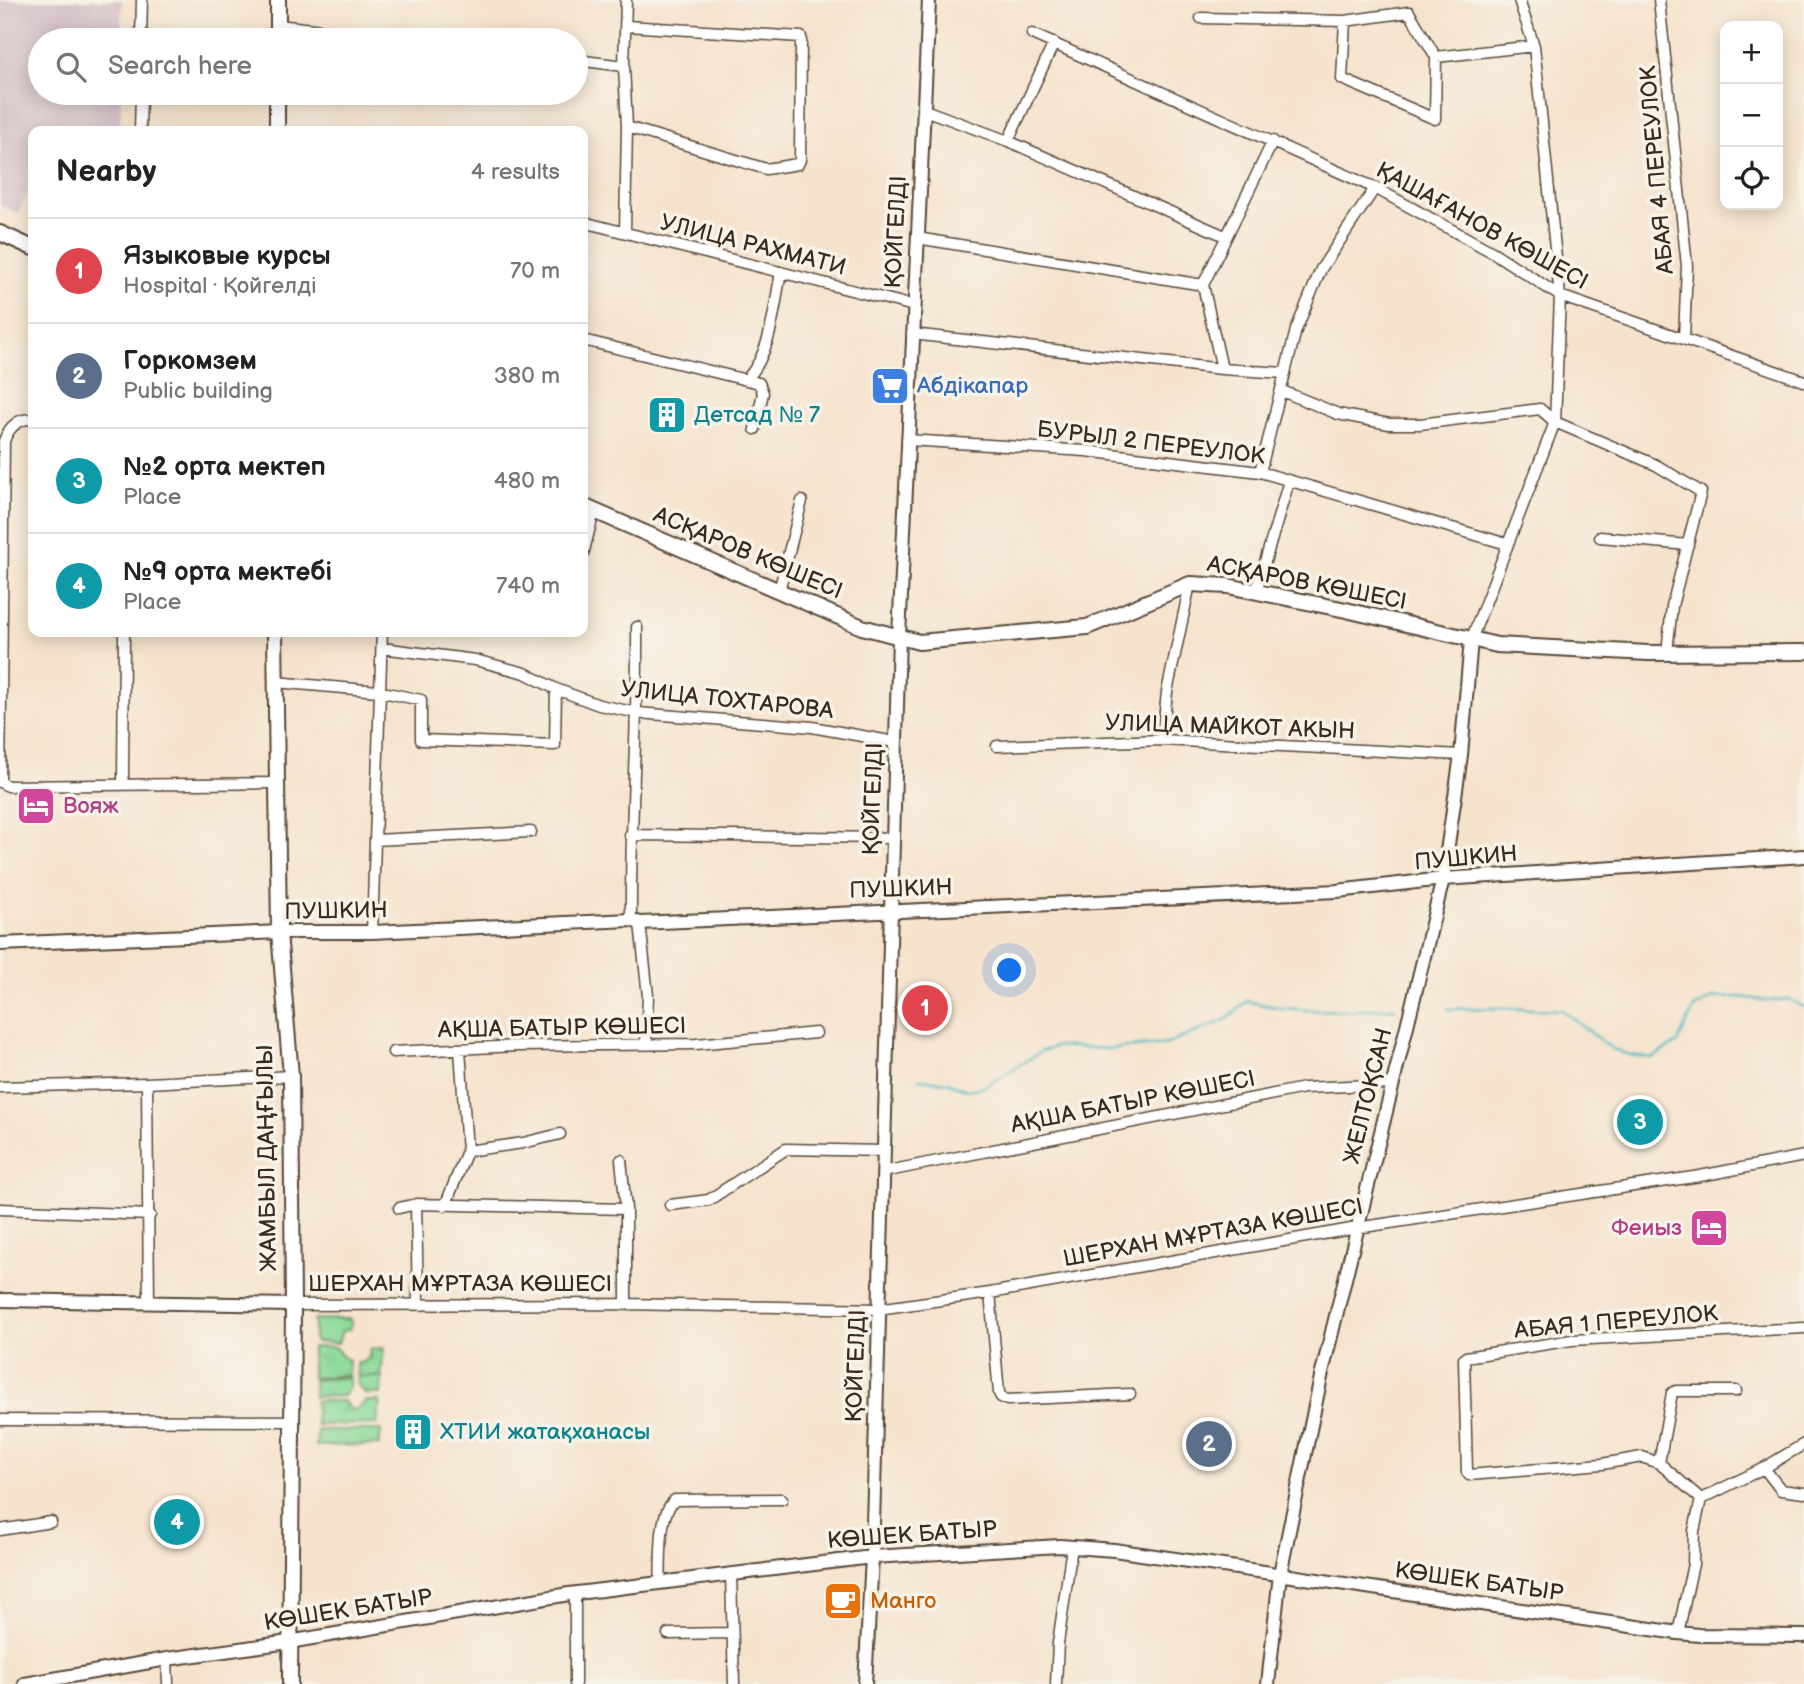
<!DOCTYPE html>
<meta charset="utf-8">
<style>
:root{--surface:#fff;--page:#f2f2f2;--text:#222;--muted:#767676;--line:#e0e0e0;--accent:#1f6fb2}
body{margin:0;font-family:"Balsamiq Sans",sans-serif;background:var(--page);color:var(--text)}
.controls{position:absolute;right:21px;top:21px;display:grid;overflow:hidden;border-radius:14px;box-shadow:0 4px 18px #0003}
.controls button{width:63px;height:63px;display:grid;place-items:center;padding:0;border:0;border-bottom:2px solid var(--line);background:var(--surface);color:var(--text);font:35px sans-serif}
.you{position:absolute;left:1010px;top:971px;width:24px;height:24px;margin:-18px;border:5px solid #fff;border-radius:50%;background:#1a73e8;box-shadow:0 0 0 10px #1a73e833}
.badge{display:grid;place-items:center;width:46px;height:46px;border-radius:50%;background:var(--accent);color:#fff;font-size:23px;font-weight:700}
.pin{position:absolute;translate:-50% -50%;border:4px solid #fff;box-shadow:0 2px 7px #0006}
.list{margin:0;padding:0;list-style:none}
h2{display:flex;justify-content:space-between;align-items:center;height:91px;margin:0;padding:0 28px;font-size:30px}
h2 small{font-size:23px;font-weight:400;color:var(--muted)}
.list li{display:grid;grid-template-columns:46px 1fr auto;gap:21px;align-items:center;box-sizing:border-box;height:105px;padding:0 28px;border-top:2px solid var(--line)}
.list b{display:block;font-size:26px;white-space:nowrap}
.list p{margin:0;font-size:23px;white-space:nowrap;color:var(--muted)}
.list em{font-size:23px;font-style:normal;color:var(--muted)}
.icon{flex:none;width:38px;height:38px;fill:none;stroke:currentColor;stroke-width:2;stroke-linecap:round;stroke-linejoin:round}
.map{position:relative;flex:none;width:1804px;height:1684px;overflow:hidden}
.search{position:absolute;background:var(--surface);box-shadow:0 4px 18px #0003;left:28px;top:28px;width:560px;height:77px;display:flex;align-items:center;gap:18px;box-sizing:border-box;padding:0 24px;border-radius:38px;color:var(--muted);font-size:26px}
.panel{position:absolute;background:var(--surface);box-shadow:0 4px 18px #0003;left:28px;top:126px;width:560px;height:511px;border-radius:14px}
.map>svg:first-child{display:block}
</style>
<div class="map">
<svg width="1804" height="1684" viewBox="0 0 1804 1684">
<defs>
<pattern id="grass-tufts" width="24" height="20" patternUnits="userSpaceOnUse" patternTransform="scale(1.75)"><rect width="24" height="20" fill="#89d998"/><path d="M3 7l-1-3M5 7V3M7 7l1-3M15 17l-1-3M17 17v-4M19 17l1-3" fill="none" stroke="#77ba83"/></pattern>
</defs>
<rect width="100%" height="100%" fill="#f7f3e8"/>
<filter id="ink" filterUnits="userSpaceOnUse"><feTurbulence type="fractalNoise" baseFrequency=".0143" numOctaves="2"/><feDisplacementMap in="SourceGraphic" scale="14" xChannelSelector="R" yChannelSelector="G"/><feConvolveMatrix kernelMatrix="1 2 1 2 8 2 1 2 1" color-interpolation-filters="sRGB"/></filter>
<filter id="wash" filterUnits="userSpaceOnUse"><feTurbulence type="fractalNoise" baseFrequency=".00686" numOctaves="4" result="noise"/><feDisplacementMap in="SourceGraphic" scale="28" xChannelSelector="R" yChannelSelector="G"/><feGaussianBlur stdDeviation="1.57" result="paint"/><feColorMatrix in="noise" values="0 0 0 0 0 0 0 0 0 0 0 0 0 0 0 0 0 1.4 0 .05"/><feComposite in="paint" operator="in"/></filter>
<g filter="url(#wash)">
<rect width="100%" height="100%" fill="#f5e3cd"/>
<path fill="#d2bec5" d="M0,0H122L121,40H40V93H121L120,131H33V182L18,213L0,205Z"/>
<path fill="url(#grass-tufts)" stroke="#62825b" stroke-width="2" d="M314,1319H351V1329L342,1331L338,1343L314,1342Z
M312,1347H335L343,1357L349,1360L348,1375L312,1378Z
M384,1348L381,1376H359L382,1377L381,1394H365L358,1386L357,1363L364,1362L369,1357L370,1349Z
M349,1377V1387L343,1396L314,1397L313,1380Z
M315,1401H343L351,1410L358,1409L366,1401H380L377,1424L316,1425Z
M317,1430H381L379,1445L316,1446Z"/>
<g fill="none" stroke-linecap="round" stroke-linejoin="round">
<path stroke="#4bb9c5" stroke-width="2.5" d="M1448,1009L1497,1008L1562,1010L1612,1049L1630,1055L1652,1058L1678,1042L1694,1008L1713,998L1740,997L1769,1001L1788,999L1804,1007
M919,1079L947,1082L967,1090L984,1087L1042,1051L1058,1046L1108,1049L1167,1044L1227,1019L1247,1001C1295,1014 1346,1011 1395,1008"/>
</g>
</g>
<g filter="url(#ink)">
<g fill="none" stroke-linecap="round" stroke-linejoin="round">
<g stroke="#574638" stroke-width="13">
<path id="minor" d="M1659,0L1687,266L1684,338
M1201,18L1345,21L1409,12L1436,57L1534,46
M1345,21L1342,79L1435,119L1436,57
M278,25L408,40
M1032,34L1375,188L1494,253L1560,296L1804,381
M141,40L142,0
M576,60L624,66
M922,109L1008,141L1054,43
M627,127L766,169L798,164L800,160L801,37L627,26
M140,131L141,93
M1008,141L1225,236
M1273,141L1203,285L1222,369L1284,373
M583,222L914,306
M625,232L627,127L624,66L626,0
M917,238L1203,285
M912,334L1222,369
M583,340L759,383L763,393L755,429
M746,380C772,353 774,307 781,272
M1282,391L1338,414L1389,424H1420L1540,409L1555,422L1656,465L1701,492L1672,606L1667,652
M33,419C18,418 9,427 4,441L0,782L8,786L278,783
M907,440L1086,451L1260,472L1507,544
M1260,472L1296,330L1321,269L1375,188
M1600,537L1688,545
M583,555L594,511
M779,591L802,501
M1256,592L1289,481
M1471,640L1555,422L1560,296L1534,46L1519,0
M382,648L475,660L525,673L556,689L599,705L638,713L812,727L895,742
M275,682L378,691L421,700V740L555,745L556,689
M1162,740L1167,692L1190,584
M997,746L1162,740L1461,755
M123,784L124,632
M630,835L893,838
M375,840L531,832
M631,920C630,822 638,725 637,627
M640,923L648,996L646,1044
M372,932L382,632
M393,1052L517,1046L696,1044L816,1033
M147,1083L149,1302
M0,1087L147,1083L291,1076
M467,1151L523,1143L560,1134
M621,1160L626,1209V1304
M883,1172L1304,1088L1393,1084
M416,1204L418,1303
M670,1205L709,1200L786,1149L884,1151
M445,1206L467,1151L460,1049
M399,1208L416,1204L626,1209
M0,1209L150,1215
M990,1293L999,1393L1001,1397L1007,1400L1130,1394
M293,1305L626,1304L878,1309L990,1293L1357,1228L1700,1176L1804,1156
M0,1420L292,1421
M1659,1463L1672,1393L1676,1391H1736
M1764,1468L1804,1444
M1701,1499L1764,1468L1781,1490L1804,1493
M0,1530L51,1522
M731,1574L734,1684
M660,1583C662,1561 657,1514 675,1500L782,1499
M1678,1633L1693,1564L1694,1531L1701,1499L1659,1463L1642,1457L1602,1464L1469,1475L1467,1472L1464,1359L1466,1357L1572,1340L1804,1328
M668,1634L732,1633
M167,1659L168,1684
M575,1684V1594
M1056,1684L1058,1643L1072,1547"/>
</g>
<g stroke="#574638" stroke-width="16">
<path id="tertiary" d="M0,944L279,932H372L631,920L640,923L1337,891L1443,879L1804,856
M0,1300L293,1305
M25,1684L167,1659L289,1642L569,1594L872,1557L1060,1546L1114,1550L1678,1633L1699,1635L1804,1636
M865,1684L872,1557L899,637L929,0
M1268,1684L1280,1574L1321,1377L1443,879L1461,755L1471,640"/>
</g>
<g stroke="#574638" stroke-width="18">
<path id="secondary" d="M0,233L33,248
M583,506L862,627L919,642L1087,627L1190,584L1228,586L1346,610L1497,645L1648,653L1804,652"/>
</g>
<g stroke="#574638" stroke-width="18">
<path id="primary" d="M278,0V40
M277,131V93
M275,632L279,932L291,1076L293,1305L290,1684"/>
</g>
<use href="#minor" stroke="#fff" stroke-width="10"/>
<use href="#tertiary" stroke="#fff" stroke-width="12"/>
<use href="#secondary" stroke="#fff" stroke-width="14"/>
<use href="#primary" stroke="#fff" stroke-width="14"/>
</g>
</g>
<defs>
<g id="supermarket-square" transform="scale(2.0125)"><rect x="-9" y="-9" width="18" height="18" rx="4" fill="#3f7fe0" stroke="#f7f3e8"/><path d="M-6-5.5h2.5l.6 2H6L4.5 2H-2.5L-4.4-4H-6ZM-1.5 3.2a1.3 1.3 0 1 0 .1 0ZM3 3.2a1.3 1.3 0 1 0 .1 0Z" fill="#fff"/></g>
<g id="building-square" transform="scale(2.0125)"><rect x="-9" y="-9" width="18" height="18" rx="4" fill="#0f9aa8" stroke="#f7f3e8"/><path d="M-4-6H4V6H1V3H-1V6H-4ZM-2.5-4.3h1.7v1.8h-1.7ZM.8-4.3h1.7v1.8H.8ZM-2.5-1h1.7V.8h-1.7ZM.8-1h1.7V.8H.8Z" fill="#fff"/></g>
<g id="hotel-square" transform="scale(2.0125)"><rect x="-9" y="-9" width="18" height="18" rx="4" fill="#d1479c" stroke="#f7f3e8"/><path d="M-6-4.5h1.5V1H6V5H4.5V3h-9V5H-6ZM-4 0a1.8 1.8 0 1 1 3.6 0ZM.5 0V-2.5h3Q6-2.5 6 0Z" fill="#fff"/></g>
<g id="cafe-square" transform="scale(2.0125)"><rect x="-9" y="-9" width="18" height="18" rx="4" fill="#e8710a" stroke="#f7f3e8"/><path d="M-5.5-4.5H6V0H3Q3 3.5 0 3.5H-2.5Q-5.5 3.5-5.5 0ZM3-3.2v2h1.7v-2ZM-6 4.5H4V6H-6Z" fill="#fff"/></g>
</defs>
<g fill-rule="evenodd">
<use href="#supermarket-square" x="890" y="386"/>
<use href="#building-square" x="667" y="415"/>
<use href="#hotel-square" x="36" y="806"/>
<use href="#hotel-square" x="1709" y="1228"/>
<use href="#building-square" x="413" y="1432"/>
<use href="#cafe-square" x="843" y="1601"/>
</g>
<g text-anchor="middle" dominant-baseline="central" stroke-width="7" stroke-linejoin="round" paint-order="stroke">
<g font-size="23" fill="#3b2a1e" stroke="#f7f3e8">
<text transform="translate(1657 170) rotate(-95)">АБАЯ 4 ПЕРЕУЛОК</text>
<text transform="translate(1482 226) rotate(29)">ҚАШАҒАНОВ КӨШЕСІ</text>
<text transform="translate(896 232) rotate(-87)">ҚОЙГЕЛДІ</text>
<text transform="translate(753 245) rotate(14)">УЛИЦА РАХМАТИ</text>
<text transform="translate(1151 443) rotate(7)">БУРЫЛ 2 ПЕРЕУЛОК</text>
<text transform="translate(748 553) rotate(23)">АСҚАРОВ КӨШЕСІ</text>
<text transform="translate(1307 583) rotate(11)">АСҚАРОВ КӨШЕСІ</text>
<text transform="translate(727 700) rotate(6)">УЛИЦА ТОХТАРОВА</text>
<text transform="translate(1230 727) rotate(2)">УЛИЦА МАЙКОТ АКЫН</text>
<text transform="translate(873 799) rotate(-88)">ҚОЙГЕЛДІ</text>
<text transform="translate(1466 858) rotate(-5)">ПУШКИН</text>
<text transform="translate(901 889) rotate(-2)">ПУШКИН</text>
<text transform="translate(336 911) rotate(-1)">ПУШКИН</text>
<text transform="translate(562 1028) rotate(-1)">АҚША БАТЫР КӨШЕСІ</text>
<text transform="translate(1368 1096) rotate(-76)">ЖЕЛТОҚСАН</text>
<text transform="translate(1133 1102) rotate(-11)">АҚША БАТЫР КӨШЕСІ</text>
<text transform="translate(267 1158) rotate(-91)">ЖАМБЫЛ ДАҢҒЫЛЫ</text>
<text transform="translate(1213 1233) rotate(-10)">ШЕРХАН МҰРТАЗА КӨШЕСІ</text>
<text x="460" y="1284">ШЕРХАН МҰРТАЗА КӨШЕСІ</text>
<text transform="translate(1616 1322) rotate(-5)">АБАЯ 1 ПЕРЕУЛОК</text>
<text transform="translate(856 1366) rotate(-88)">ҚОЙГЕЛДІ</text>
<text transform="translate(912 1535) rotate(-4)">КӨШЕК БАТЫР</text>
<text transform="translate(1479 1582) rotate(8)">КӨШЕК БАТЫР</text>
<text transform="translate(348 1610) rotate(-9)">КӨШЕК БАТЫР</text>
</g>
<g font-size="23" fill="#366cbe" stroke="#f7f3e8" text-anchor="start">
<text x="917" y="386">Абдiкапар</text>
</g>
<g font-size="23" fill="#0d838f" stroke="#f7f3e8" text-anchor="start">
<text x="694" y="415">Детсад № 7</text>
<text x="440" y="1432">ХТИИ жатақханасы</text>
</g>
<g font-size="23" fill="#b23c85" stroke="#f7f3e8" text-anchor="start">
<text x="63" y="806">Вояж</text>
<text x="1682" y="1228" text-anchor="end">Феиыз</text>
</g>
<g font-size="23" fill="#c56008" stroke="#f7f3e8" text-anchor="start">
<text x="870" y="1601">Манго</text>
</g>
</g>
</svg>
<div class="controls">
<button>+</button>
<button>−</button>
<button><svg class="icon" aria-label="locate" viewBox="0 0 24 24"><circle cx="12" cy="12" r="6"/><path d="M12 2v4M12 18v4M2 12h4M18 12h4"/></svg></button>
</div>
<div class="you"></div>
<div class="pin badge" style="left:925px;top:1008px;background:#e0444e">1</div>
<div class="pin badge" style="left:1209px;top:1444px;background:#5c6f8a">2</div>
<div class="pin badge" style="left:1640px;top:1122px;background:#0f9aa8">3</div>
<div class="pin badge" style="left:177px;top:1522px;background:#0f9aa8">4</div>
<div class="search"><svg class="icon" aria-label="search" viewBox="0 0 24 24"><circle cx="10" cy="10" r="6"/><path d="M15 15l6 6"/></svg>Search here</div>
<section class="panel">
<h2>Nearby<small>4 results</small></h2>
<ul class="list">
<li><span class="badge" style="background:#e0444e">1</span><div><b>Языковые курсы</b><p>Hospital · Қойгелді</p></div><em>70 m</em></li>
<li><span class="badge" style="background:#5c6f8a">2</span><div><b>Горкомзем</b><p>Public building</p></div><em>380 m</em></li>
<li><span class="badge" style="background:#0f9aa8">3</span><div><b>№2 орта мектеп</b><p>Place</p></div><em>480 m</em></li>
<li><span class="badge" style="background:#0f9aa8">4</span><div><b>№9 орта мектебі</b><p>Place</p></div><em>740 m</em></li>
</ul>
</section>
</div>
